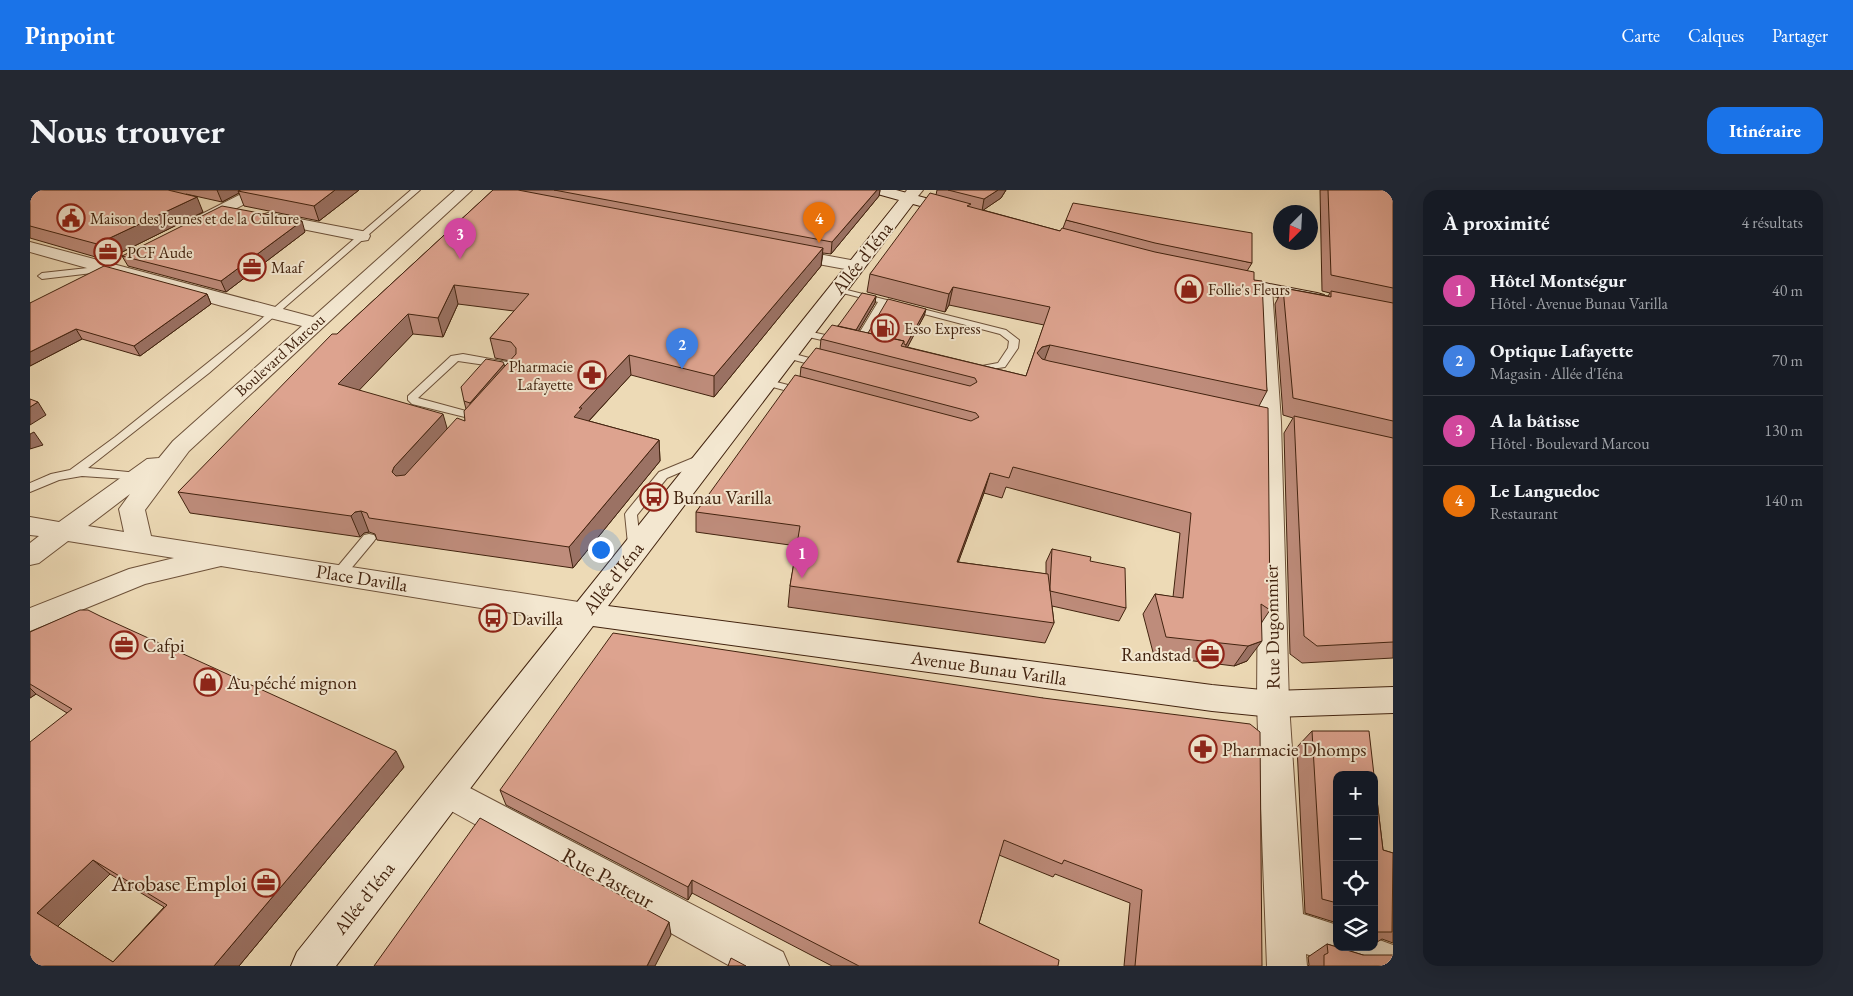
<!DOCTYPE html>
<html lang="fr">
<meta charset="utf-8">
<style>
:root{--surface:#171b24;--page:#242831;--text:#f1f3f6;--muted:#9ea1a6;--line:#363941;--accent:#1a73e8}
body{margin:0;font-family:"EB Garamond",serif;background:var(--page);color:var(--text)}
.controls{position:absolute;right:15px;bottom:15px;display:grid;overflow:hidden;border-radius:10px;box-shadow:0 5px 20px #0002}
.controls button{width:45px;height:45px;display:grid;place-items:center;padding:0;border:0;border-bottom:1px solid var(--line);background:var(--surface);color:var(--text);font:25px sans-serif}
.compass{position:absolute;left:1243px;top:15px;width:45px;height:45px;border-radius:50%;background:var(--surface);box-shadow:0 5px 20px #0002;rotate:204deg}
.you{position:absolute;left:570px;top:359px;width:18px;height:18px;margin:-12px;border:4px solid #fff;border-radius:50%;background:#1a73e8;box-shadow:0 0 0 8px #1a73e833}
.badge{display:grid;place-items:center;width:32px;height:32px;border-radius:50%;background:var(--accent);color:#fff;font-size:16px;font-weight:700}
.pin{position:absolute;translate:-50% -41px;filter:drop-shadow(0 1px 2px #0008)}
.pin::after{content:'';position:absolute;top:26px;width:18px;height:15px;background:inherit;clip-path:polygon(0 0,100% 0,50% 100%)}
.list{margin:0;padding:0;list-style:none}
h2{display:flex;justify-content:space-between;align-items:center;height:65px;margin:0;padding:0 20px;font-size:21px}
h2 small{font-size:16px;font-weight:400;color:var(--muted)}
.list li{display:grid;grid-template-columns:32px 1fr auto;gap:15px;align-items:center;box-sizing:border-box;height:70px;padding:0 20px;border-top:1px solid var(--line)}
.list b{display:block;font-size:19px;white-space:nowrap}
.list p{margin:0;font-size:16px;white-space:nowrap;color:var(--muted)}
.list em{font-size:16px;font-style:normal;color:var(--muted)}
.icon{flex:none;width:28px;height:28px;fill:none;stroke:currentColor;stroke-width:2;stroke-linecap:round;stroke-linejoin:round}
.map{position:relative;flex:none;width:1363px;height:776px;overflow:hidden;border-radius:15px}
header{display:flex;align-items:center;gap:30px;box-sizing:border-box;height:70px;padding:0 25px;background:var(--accent);color:#fff}
header strong{font-size:24px}
nav{display:flex;gap:28px;margin-inline-start:auto;font-size:18px}
.intro{display:flex;align-items:center;justify-content:space-between;box-sizing:border-box;height:120px;padding:0 30px}
h1{margin:0;font-size:35px}
.button{padding:12px 22px;border-radius:15px;background:var(--accent);color:#fff;font-size:18px;font-weight:700}
main{display:flex;gap:30px;padding:0 30px}
aside{flex:1;background:var(--surface);border-radius:15px;box-shadow:0 5px 20px #0002}
.map>svg:first-child{display:block}
</style>
<header>
<strong>Pinpoint</strong>
<nav><a>Carte</a><a>Calques</a><a>Partager</a></nav>
</header>
<div class="intro"><h1>Nous trouver</h1><a class="button">Itinéraire</a></div>
<main>
<div class="map">
<svg width="1363" height="776" viewBox="0 0 1363 776">
<rect width="100%" height="100%" fill="#eddab6"/>
<filter id="stains"><feTurbulence type="fractalNoise" baseFrequency=".004" numOctaves="4"/><feColorMatrix values="0 0 0 0 .2 0 0 0 0 .09 0 0 0 0 .02 0 0 0 .5 -.17"/></filter>
<radialGradient id="worn" r=".72"><stop offset=".6" stop-color="#630" stop-opacity="0"/><stop offset="1" stop-color="#630" stop-opacity=".3"/></radialGradient>
<g fill="none" stroke-linecap="round" stroke-linejoin="round">
<g stroke="#6d5139" stroke-width="2">
<path id="service" d="M381,0H390L179,183L58,278L108,283L114,287L112,290L52,286L29,290L0,302V293L21,284L40,280L85,247L215,143Z
M76,76L79,77V81L12,89L8,86L12,83Z
M805,97L976,140L989,150L988,158L975,177L941,182V178L968,173L978,158L979,151L970,144L856,114L831,157H823L822,155L848,112L805,101Z
M773,140L813,149L814,151L809,154L770,145L768,143Z
M757,162L798,173L799,175L794,178L753,167V163Z
M433,164L483,173L488,179L482,189L478,190L473,187L478,179L476,178L428,171L388,208L447,224V228L443,229L382,214L378,210V206L421,166Z
M735,189L777,200L778,202L773,205L731,194L730,192Z
M675,263L681,267L679,270L637,288L607,325L611,361L604,366L599,364L595,324L597,321L629,282Z
M339,344L344,345L346,348L344,351L314,387H304L302,384L304,381L334,345Z"/>
</g>
<g stroke="#6d5139" stroke-width="2">
<path id="minor" d="M219,0H239L236,3L172,36L166,38L158,33L160,30Z
M425,0H442L159,261L115,320L121,346L555,413L565,416L569,424L565,432L555,435L191,376L115,394L0,441V418L99,379L144,368L38,351L9,373L0,375V353L9,346L0,345V327L29,332L117,269L129,268L143,251L272,136L192,116L0,62V52L283,127ZM100,304L89,319L94,342L58,336Z
M877,0H893L884,11L879,13L871,8Z
M238,23L332,41L338,42L340,46L338,50L332,51L232,31L230,28L232,25Z
M756,58L826,71L832,72L835,76L832,80L826,81L750,67L747,63L750,59Z
M1233,93L1239,94L1242,98L1251,232L1259,514L1273,724L1307,735V757H1344V748L1363,755V776H1313L1276,764L1277,776H1237L1227,514L1229,232L1224,98L1227,94Z
M417,586L753,762L759,776H700L405,612L400,601L405,590Z"/>
</g>
<g stroke="#42230f" stroke-width="2">
<path id="secondary" d="M841,0H866L899,9L902,12L894,17L883,14L578,416L1182,495L1243,501L1363,497V523L1243,527L1182,521L563,436L306,776H261L267,762L869,10L844,3Z
M1197,86L1287,103L1294,105L1296,109L1294,113L1287,115L1191,95L1188,91L1191,87Z"/>
</g>
<use href="#service" fill="#f3e7d0" fill-rule="evenodd"/>
<use href="#minor" fill="#f3e7d0" fill-rule="evenodd"/>
<use href="#secondary" fill="#f3e7d0" fill-rule="evenodd"/>
</g>
<path fill="#be8c7b" stroke="#42230f" fill-rule="evenodd" d="M0,0H329L289,31L214,16L209,3L192,12L156,4L173,22L76,70L0,48Z
M463,0H850L849,6L801,64L793,63L791,76L684,207L601,185L559,231L629,250L630,271L543,378L347,350L345,344L339,342L334,343L330,347L160,323L148,302L307,144ZM428,114L484,121L460,148L465,168L480,171L475,176L434,211L436,219L435,231L418,239L329,200L383,144L413,147Z
M907,0H976L971,8L953,20L1030,41L1033,38L1036,30L1222,73L1217,81L1224,90L1237,201L1229,216L1240,420L1232,432L1217,471L1204,476L1124,466L1113,424L1125,404L1143,407L1150,343L976,297L972,308L954,303L928,372L1016,384V372L1022,359L1060,371L1096,418L1089,431L1022,416L1024,433L1015,453L758,417L760,396L767,356L666,342V322L770,187L771,177L790,159L791,149L846,106L845,113L828,141L838,143L896,119L894,126L877,157L996,186L1014,135L919,115L915,122L837,102L840,84L906,5Z
M1290,0H1363V468L1272,473L1260,464L1254,243L1263,228L1253,225L1245,114L1253,98L1298,106L1300,103L1292,101Z
M275,42L196,102L98,76L92,66Z
M177,104L181,114L110,166L52,149L0,176V113Z
M0,442L374,577L209,776H0L37,523L6,504L0,508ZM80,684L134,717L83,772L27,736Z
M1013,508L1232,776H1094L1100,713L1025,684L1023,687L969,665L949,733L1028,776H802L662,703L658,710L476,615L470,600Z
M1282,541L1307,585V733L1275,723L1267,557Z
M1344,585L1353,660L1363,663V753L1352,749L1344,754Z
M1297,754L1333,765L1363,776H1278L1279,775L1278,767Z"/>
<path fill="#9b7264" stroke="#42230f" d="M187,0H215L208,1L209,3L192,12Z
M305,0H329L289,31L284,16Z
M847,0H850L849,6L801,64L802,52Z
M968,0H976L971,8L952,21L954,9Z
M167,7L173,22L76,70L67,54Z
M272,31L275,42L196,102L191,91Z
M793,58L791,76L684,207V186Z
M424,95L428,114L413,147L408,128Z
M923,97L919,115L915,122L919,104Z
M177,104L181,114L110,166L104,156Z
M846,106L845,113L823,150L824,143Z
M896,119L894,126L875,162L876,155Z
M378,124L383,144L316,214L308,194Z
M46,139L52,149L0,176V162Z
M1020,155L1013,174L1007,163L1012,157Z
M599,165L601,185L554,236L544,227L549,218Z
M474,174L476,182L441,220L440,213Z
M8,212L16,225L0,235V217Z
M413,224L419,245L371,298L362,282L364,277Z
M4,242L13,255L0,259V244Z
M629,250L630,271L543,378L539,357Z
M960,283L954,303L921,392L927,372Z
M331,321L339,342L334,343L330,347L321,326L325,322Z
M1232,451L1217,471L1204,476L1218,456Z
M0,498L6,504L0,508Z
M366,561L374,577L209,776H184Z
M63,670L80,684L27,737L7,723Z
M662,690V703L658,710V697Z
M639,732L641,745L625,776H617Z"/>
<path fill="#dda38f" stroke="#42230f" fill-rule="evenodd" d="M0,0H138L167,7L67,54L0,36Z
M211,0H305L284,16L208,1Z
M463,0H488L793,58L684,186L599,165L549,218H552L544,227L629,250L539,357L339,328L337,323L331,321L325,322L321,326L148,302L302,144H307ZM424,95L499,104L460,148L481,152L486,158V164L434,221L435,231L427,228L375,285L366,286L362,282L364,277L413,224L308,194L378,124L408,128Z
M524,0H847L802,52Z
M918,0H968L954,9Z
M1298,0H1363V98L1301,85Z
M900,3L941,14L937,16L1030,41L1032,38L1125,62L1224,82V90L1232,91L1237,201L1020,155L1012,157L1007,163L1012,169L1019,171L1238,218L1240,420L1231,414L1232,451L1218,456L1136,447L1125,404L1153,408L1161,323L983,277L979,288L960,283L927,372L1018,384L1024,433L760,396L770,336L666,322L765,185L941,231L949,227L946,223L771,177L786,158L940,196L947,192L945,188L791,149L802,135L874,151L871,156L996,186L1020,117L923,97L919,104L840,84Z
M1043,13L1222,43V73L1125,53L1036,30Z
M192,16L272,31L191,91L92,66Z
M74,76L177,104L104,156L46,139L0,162V113Z
M1253,98L1301,107V101L1363,113V231L1263,208Z
M832,103L846,106L826,140L808,136Z
M858,109L896,119L876,155L874,154V151L838,143Z
M456,169L473,172L474,174L440,213L434,211L431,197Z
M0,209L8,212L0,217Z
M1264,226L1363,248V452L1287,456L1274,446Z
M1022,359L1061,367L1060,371L1095,378L1096,418L1020,401V397Z
M50,420H58L70,426L366,561L184,776H0V552L42,519L0,494V442ZM63,670L137,715L83,772L7,723Z
M583,443L1013,508L1220,534L1230,542L1232,776H1105L1112,700L1034,670L1032,674L974,650L949,733L1029,770L1028,776H829L662,690L658,697L470,600Z
M1282,541H1339L1344,585H1307V713L1292,709Z
M1344,585L1353,660L1363,663L1362,742H1344Z
M450,628L639,732L617,776H344Z
M1297,754L1333,765H1363V776H1294V765L1298,763Z
M701,768L716,776H698Z"/>
<defs>
<g id="civic-ring" transform="scale(1.4375)"><circle r="9.5" fill="#f3e7d0" stroke="#8f2418" stroke-width="1.5"/><path d="M-.6-6.5H3V-4.5H.6V-3L4-1V1h2V6H-6V1h2V-1L-.6-3ZM-1.2 2.5V6h2.4V2.5Z" fill="#8f2418"/></g>
<g id="office-ring" transform="scale(1.4375)"><circle r="9.5" fill="#f3e7d0" stroke="#8f2418" stroke-width="1.5"/><path d="M-6-3h4V-5.5h4V-3h4V5H-6ZM-1-4.5V-3h2v-1.5ZM-6 0V1H6V0Z" fill="#8f2418"/></g>
<g id="shop-ring" transform="scale(1.4375)"><circle r="9.5" fill="#f3e7d0" stroke="#8f2418" stroke-width="1.5"/><path d="M-5-2.5h2.3a2.7 3.5 0 0 1 5.4 0H5L5.5 6h-11ZM-1.5-2.5h3a1.5 2.3 0 0 0-3 0Z" fill="#8f2418"/></g>
<g id="fuel-ring" transform="scale(1.4375)"><circle r="9.5" fill="#f3e7d0" stroke="#8f2418" stroke-width="1.5"/><path d="M-5.5-6h7V0h2V4h1.3V-2.5L3-4.5l.8-.8L6-3V5H2.5V1h-1V6h-7ZM-4.2-4.7v3.2H.2V-4.7Z" fill="#8f2418"/></g>
<g id="pharmacy-ring" transform="scale(1.4375)"><circle r="9.5" fill="#f3e7d0" stroke="#8f2418" stroke-width="1.5"/><path d="M-2-6h4v4h4v4h-4v4h-4v-4h-4v-4h4Z" fill="#8f2418"/></g>
<g id="bus-ring" transform="scale(1.4375)"><circle r="9.5" fill="#f3e7d0" stroke="#8f2418" stroke-width="1.5"/><path d="M-5-6H5V4H4V6H2V4H-2V6H-4V4H-5ZM-3.5-4V0h7V-4ZM-3.5 1.2v1.5H-2V1.2ZM2 1.2v1.5H3.5V1.2Z" fill="#8f2418"/></g>
</defs>
<g fill-rule="evenodd">
<use href="#civic-ring" x="41" y="28"/>
<use href="#office-ring" x="78" y="62"/>
<use href="#office-ring" x="222" y="77"/>
<use href="#shop-ring" x="1159" y="99"/>
<use href="#fuel-ring" x="855" y="138"/>
<use href="#pharmacy-ring" x="562" y="185"/>
<use href="#bus-ring" x="624" y="307"/>
<use href="#bus-ring" x="463" y="428"/>
<use href="#office-ring" x="94" y="455"/>
<use href="#office-ring" x="1180" y="464"/>
<use href="#shop-ring" x="178" y="492"/>
<use href="#pharmacy-ring" x="1173" y="559"/>
<use href="#office-ring" x="236" y="693"/>
</g>
<g text-anchor="middle" dominant-baseline="central" stroke-width="4" stroke-linejoin="round" paint-order="stroke">
<g font-size="16" fill="#42230f" stroke="#f3e7d0" text-anchor="start">
<text x="60" y="28">Maison des Jeunes et de la Culture</text>
<text x="97" y="62">PCF Aude</text>
<text x="241" y="77">Maaf</text>
<text x="1178" y="99">Follie's Fleurs</text>
<text x="874" y="138">Esso Express</text>
<text x="543" y="176" text-anchor="end">Pharmacie<tspan x="543" dy="18">Lafayette</tspan></text>
</g>
<g font-size="16" fill="#42230f" stroke="#f3e7d0">
<text transform="translate(250 165) rotate(-42)">Boulevard Marcou</text>
</g>
<g font-size="19" fill="#42230f" stroke="#f3e7d0">
<text transform="translate(832 68) rotate(-52)">Allée d'Iéna</text>
<text transform="translate(332 388) rotate(9)">Place Davilla</text>
<text transform="translate(583 388) rotate(-52)">Allée d'Iéna</text>
<text transform="translate(1242 437) rotate(-91)">Rue Dugommier</text>
<text transform="translate(959 478) rotate(8)">Avenue Bunau Varilla</text>
<text transform="translate(334 708) rotate(-52)">Allée d'Iéna</text>
</g>
<g font-size="19" fill="#42230f" stroke="#f3e7d0" text-anchor="start">
<text x="643" y="307">Bunau Varilla</text>
<text x="482" y="428">Davilla</text>
<text x="113" y="455">Cafpi</text>
<text x="1161" y="464" text-anchor="end">Randstad</text>
<text x="197" y="492">Au péché mignon</text>
<text x="1192" y="559">Pharmacie Dhomps</text>
</g>
<g font-size="22" fill="#42230f" stroke="#f3e7d0">
<text transform="translate(578 688) rotate(29)">Rue Pasteur</text>
</g>
<g font-size="22" fill="#42230f" stroke="#f3e7d0" text-anchor="end">
<text x="217" y="693">Arobase Emploi</text>
</g>
</g>
<rect width="100%" height="100%" filter="url(#stains)"/>
<rect width="100%" height="100%" fill="url(#worn)"/>
</svg>
<div class="controls">
<button>+</button>
<button>−</button>
<button><svg class="icon" aria-label="locate" viewBox="0 0 24 24"><circle cx="12" cy="12" r="6"/><path d="M12 2v4M12 18v4M2 12h4M18 12h4"/></svg></button>
<button><svg class="icon" aria-label="layers" viewBox="0 0 24 24"><path d="M12 4l9 5-9 5-9-5zM3 14l9 5 9-5"/></svg></button>
</div>
<svg class="compass" viewBox="-18 -18 36 36"><path d="M0-13l5 13h-10z" fill="#e53935"/><path d="M0 13l5-13h-10z" fill="#9ea1a6"/></svg>
<div class="you"></div>
<div class="pin badge" style="left:772px;top:388px;background:#d1479c">1</div>
<div class="pin badge" style="left:652px;top:179px;background:#3f7fe0">2</div>
<div class="pin badge" style="left:430px;top:69px;background:#d1479c">3</div>
<div class="pin badge" style="left:789px;top:53px;background:#e8710a">4</div>
</div>
<aside>
<h2>À proximité<small>4 résultats</small></h2>
<ul class="list">
<li><span class="badge" style="background:#d1479c">1</span><div><b>Hôtel Montségur</b><p>Hôtel · Avenue Bunau Varilla</p></div><em>40 m</em></li>
<li><span class="badge" style="background:#3f7fe0">2</span><div><b>Optique Lafayette</b><p>Magasin · Allée d'Iéna</p></div><em>70 m</em></li>
<li><span class="badge" style="background:#d1479c">3</span><div><b>A la bâtisse</b><p>Hôtel · Boulevard Marcou</p></div><em>130 m</em></li>
<li><span class="badge" style="background:#e8710a">4</span><div><b>Le Languedoc</b><p>Restaurant</p></div><em>140 m</em></li>
</ul>
</aside>
</main>
